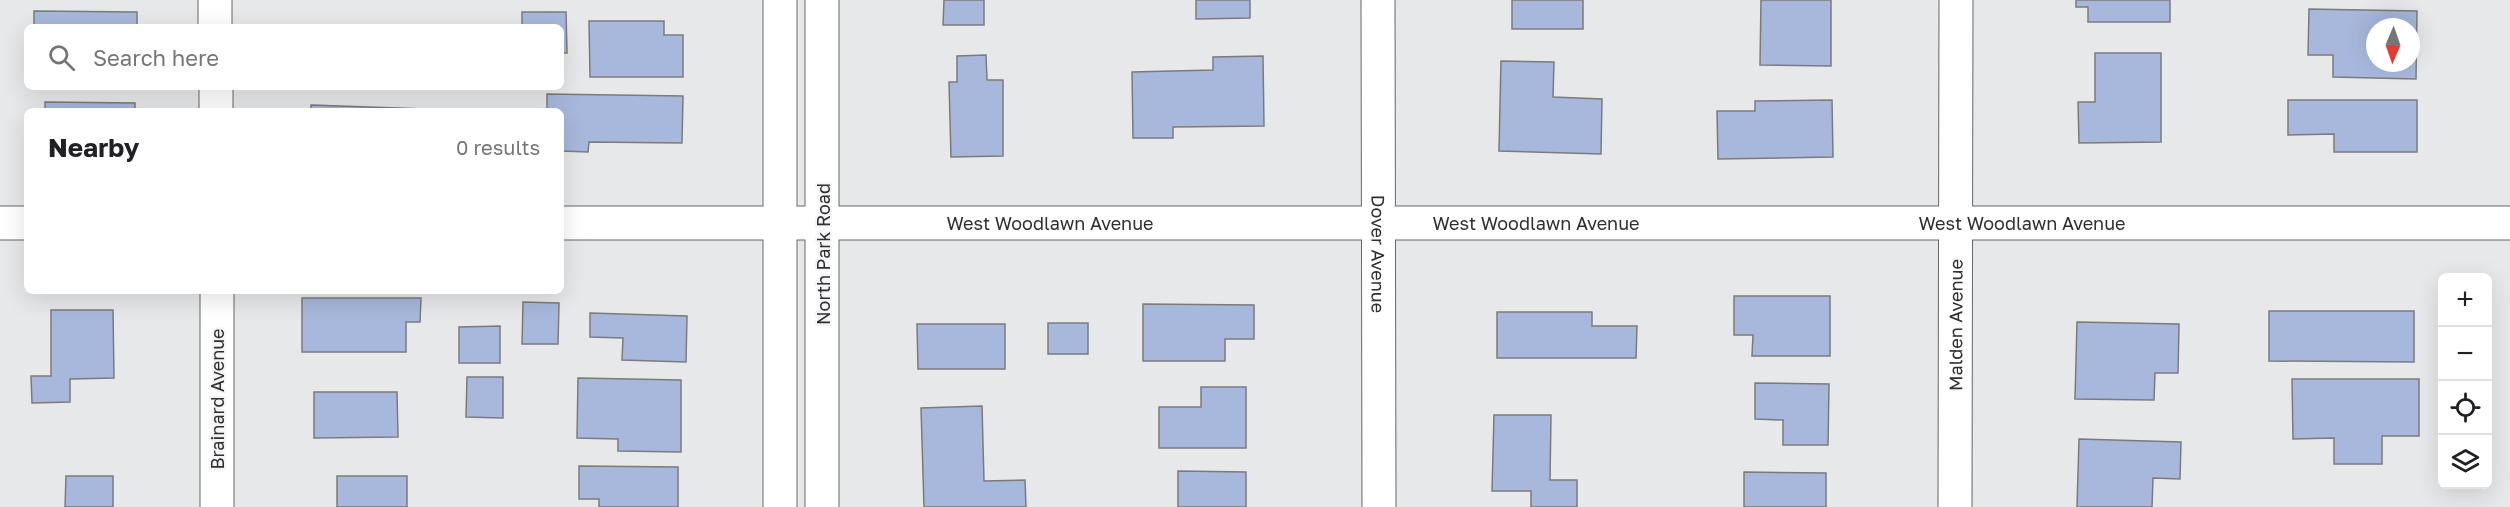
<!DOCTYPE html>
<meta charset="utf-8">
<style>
:root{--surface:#fff;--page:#f2f2f2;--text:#202124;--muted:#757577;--line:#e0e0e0}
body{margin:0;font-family:"Golos Text",sans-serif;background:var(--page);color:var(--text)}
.controls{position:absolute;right:18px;bottom:18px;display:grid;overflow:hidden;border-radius:9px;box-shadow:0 6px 24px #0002}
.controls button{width:54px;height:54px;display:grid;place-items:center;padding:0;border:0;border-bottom:2px solid var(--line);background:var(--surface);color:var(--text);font:30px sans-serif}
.compass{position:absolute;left:2366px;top:18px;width:54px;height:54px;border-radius:50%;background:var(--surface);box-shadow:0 6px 24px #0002;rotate:182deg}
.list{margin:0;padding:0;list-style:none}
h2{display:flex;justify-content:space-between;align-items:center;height:78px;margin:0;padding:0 24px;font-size:26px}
h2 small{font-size:20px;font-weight:400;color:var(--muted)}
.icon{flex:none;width:33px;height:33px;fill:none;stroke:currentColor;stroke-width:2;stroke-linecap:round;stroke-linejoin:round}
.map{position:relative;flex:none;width:2510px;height:507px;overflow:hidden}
.search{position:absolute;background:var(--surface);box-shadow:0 6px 24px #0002;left:24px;top:24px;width:540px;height:66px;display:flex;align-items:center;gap:15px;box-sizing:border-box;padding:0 21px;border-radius:9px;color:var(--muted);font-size:22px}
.panel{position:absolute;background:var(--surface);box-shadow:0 6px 24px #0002;left:24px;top:108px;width:540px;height:186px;border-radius:9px}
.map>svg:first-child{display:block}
</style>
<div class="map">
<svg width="2510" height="507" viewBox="0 0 2510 507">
<rect width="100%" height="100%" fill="#e7e8ea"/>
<path fill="#a7b8dc" stroke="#7b7b7d" stroke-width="1.5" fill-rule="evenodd" d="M944,0H984V25H943Z
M1196,0H1250V18L1196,19Z
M1512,0H1583V29H1512Z
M1761,0H1831V66L1760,65Z
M2076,0H2170V22H2088V7H2076Z
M2309,9L2417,11L2416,79L2333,77V55H2308ZM2375,27H2411V63H2375Z
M34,11L137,12V27H34Z
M522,12H566L567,53H561V27H522Z
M589,21H664V35H683V77H590Z
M2095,53H2161V142L2079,143L2078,102H2095Z
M986,55L987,80H1003V156L951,157L949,82H957V56Z
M1263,56L1264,126L1173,127V138H1133L1132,72L1213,70V57Z
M1501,61L1554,62L1553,97L1602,99L1601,154L1499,151Z
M547,94L683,96L682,143L589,142L588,152L561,151V111H547Z
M1832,100L1833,157L1718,159L1717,111H1755V101Z
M2288,100H2417V152H2334V134L2288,135Z
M45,102L135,103V111H45Z
M311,105L425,109V111H311Z
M1734,296H1830V356H1752L1753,335H1734Z
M302,298H421L420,322H406V352H302Z
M523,302L559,303L558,344H522Z
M1143,304L1254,305V339H1225V361H1143Z
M51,310H113L114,378L70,379V402L32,403L31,376H51Z
M2269,311H2414V362L2269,361Z
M1497,312H1592V326H1637L1636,358H1497Z
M590,313L687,316L686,362L622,360L623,338L590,337Z
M2077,322L2179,324L2178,373H2155L2154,400L2075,399Z
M1048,323H1088V354H1048Z
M917,324H1005V369H918Z
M500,326V363H459V327Z
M467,377H503V418L466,417Z
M578,378L681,380V452L618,451V439L577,438Z
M2292,379H2419V436H2382V464H2334V438L2293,439Z
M1755,383L1829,384L1828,445H1783V420L1755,419Z
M1201,387H1246V448H1159V407H1201Z
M314,392H397L398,437L314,438Z
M982,406L984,481L1025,480L1026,507H924L921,408Z
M1494,415H1551L1550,480H1577V507H1531V491H1492Z
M2079,439L2181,442L2180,479L2153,478L2152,507H2077Z
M579,466L678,467V507H599V499H579Z
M1178,471L1246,472V507H1178Z
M1744,472L1826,473V507H1744Z
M66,476H113V507H65Z
M337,476H407V507H337Z"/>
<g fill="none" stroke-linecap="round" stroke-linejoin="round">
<g stroke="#656667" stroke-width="35">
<g id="street">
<path d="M215,0V27"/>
<path d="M780,0V507"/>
<path id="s1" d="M1378,0L1379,507"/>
<path d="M216,87V111"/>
<path d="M0,223H27"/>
<path id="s2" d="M561,223H2510"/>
<path d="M217,291V507"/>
<path d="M822,507V0"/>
<path id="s3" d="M1955,507L1956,0"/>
</g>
</g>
<use href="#street" stroke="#fff" stroke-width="33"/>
</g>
<g text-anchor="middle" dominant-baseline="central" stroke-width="4.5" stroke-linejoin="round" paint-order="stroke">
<g font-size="18" fill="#2f2f30" stroke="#f5f5f7">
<text stroke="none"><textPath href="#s2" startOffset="489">West Woodlawn Avenue</textPath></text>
<text stroke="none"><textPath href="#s2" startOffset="975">West Woodlawn Avenue</textPath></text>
<text stroke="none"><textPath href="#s2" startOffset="1461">West Woodlawn Avenue</textPath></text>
<text stroke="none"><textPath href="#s1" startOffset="254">Dover Avenue</textPath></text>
<text transform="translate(823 254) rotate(-90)">North Park Road</text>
<text stroke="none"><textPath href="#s3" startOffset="182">Malden Avenue</textPath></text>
<text transform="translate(217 399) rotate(-90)">Brainard Avenue</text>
</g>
</g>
</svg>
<div class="controls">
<button>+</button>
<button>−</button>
<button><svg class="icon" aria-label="locate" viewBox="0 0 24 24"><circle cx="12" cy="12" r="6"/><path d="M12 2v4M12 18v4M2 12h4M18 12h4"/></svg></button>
<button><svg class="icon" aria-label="layers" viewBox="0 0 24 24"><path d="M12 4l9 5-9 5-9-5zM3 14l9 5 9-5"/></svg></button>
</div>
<svg class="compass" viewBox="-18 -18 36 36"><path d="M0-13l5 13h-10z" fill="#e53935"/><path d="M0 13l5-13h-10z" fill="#757577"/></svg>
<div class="search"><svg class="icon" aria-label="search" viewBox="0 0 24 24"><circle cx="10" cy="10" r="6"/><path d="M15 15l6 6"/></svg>Search here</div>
<section class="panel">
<h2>Nearby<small>0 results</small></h2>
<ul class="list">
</ul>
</section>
</div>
